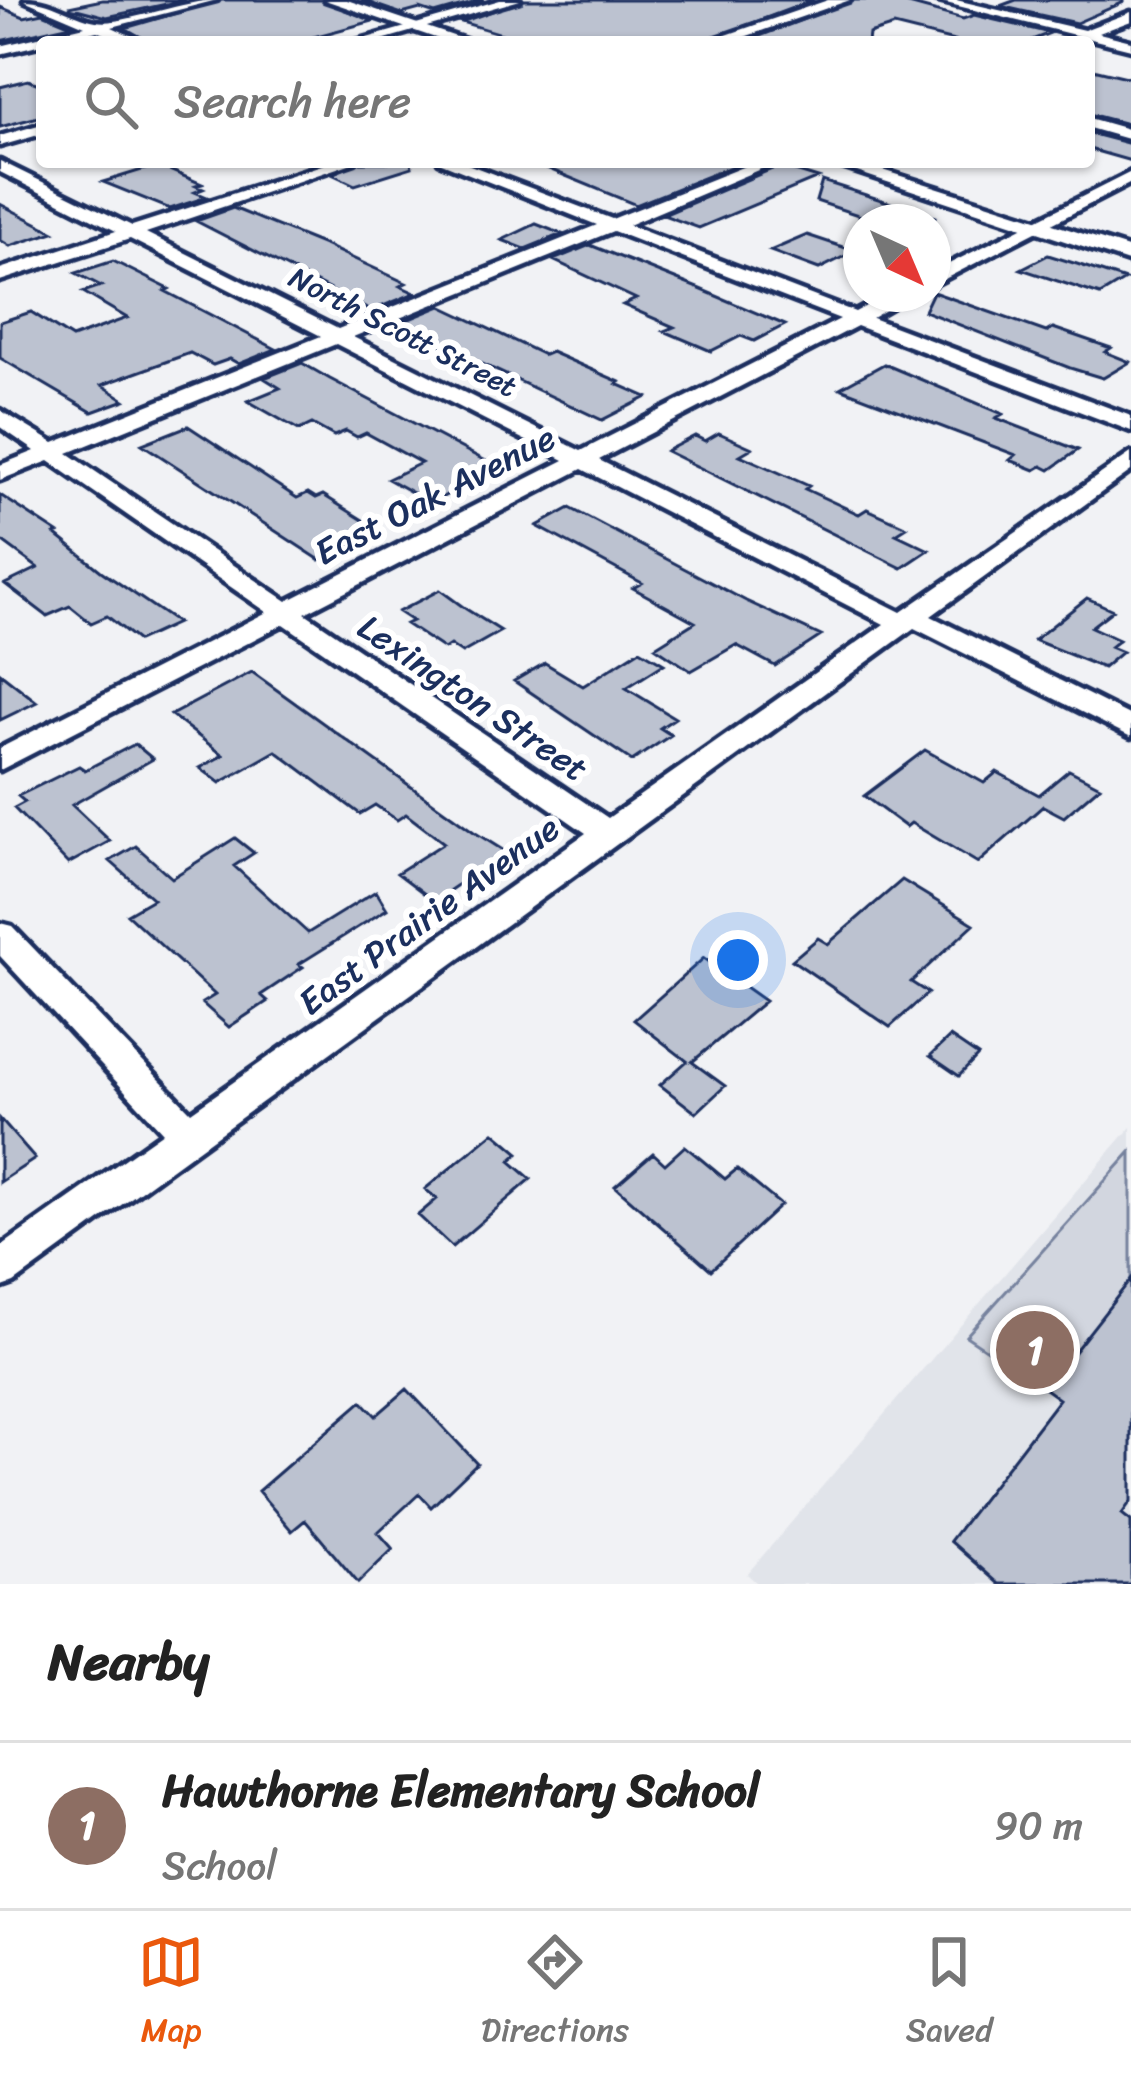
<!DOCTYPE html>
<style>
:root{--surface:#fff;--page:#f2f2f2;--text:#222;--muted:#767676;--line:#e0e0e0;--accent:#ea580c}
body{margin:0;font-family:Sriracha,sans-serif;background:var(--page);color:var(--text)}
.compass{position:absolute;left:843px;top:204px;width:108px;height:108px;border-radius:50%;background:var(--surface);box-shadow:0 3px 9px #0004;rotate:136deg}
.you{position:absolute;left:738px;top:960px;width:42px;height:42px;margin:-30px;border:9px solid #fff;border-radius:50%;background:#1a73e8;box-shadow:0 0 0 18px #1a73e833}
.badge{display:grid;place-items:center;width:78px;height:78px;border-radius:50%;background:var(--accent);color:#fff;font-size:39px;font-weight:700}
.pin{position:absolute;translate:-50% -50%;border:6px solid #fff;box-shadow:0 3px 12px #0006}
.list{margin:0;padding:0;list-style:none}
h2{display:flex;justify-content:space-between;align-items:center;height:156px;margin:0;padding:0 48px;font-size:51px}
h2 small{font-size:39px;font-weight:400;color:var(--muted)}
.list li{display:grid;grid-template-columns:78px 1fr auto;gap:36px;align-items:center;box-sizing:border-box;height:168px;padding:0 48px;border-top:3px solid var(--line)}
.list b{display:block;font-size:45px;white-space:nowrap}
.list p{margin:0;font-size:39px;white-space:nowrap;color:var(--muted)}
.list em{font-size:39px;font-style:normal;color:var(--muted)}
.icon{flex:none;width:66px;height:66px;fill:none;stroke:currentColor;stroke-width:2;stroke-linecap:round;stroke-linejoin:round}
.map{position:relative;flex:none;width:1131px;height:1584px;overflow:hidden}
.search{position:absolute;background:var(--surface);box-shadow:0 3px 9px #0004;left:36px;right:36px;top:36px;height:132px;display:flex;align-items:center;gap:30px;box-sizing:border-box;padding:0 42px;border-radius:12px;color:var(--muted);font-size:45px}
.sheet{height:324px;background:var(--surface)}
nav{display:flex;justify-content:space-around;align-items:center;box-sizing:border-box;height:168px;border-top:3px solid var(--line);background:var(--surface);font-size:33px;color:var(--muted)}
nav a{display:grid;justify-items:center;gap:6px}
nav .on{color:var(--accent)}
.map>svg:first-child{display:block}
</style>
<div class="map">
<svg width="1131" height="1584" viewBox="0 0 1131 1584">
<rect width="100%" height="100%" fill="#f1f2f5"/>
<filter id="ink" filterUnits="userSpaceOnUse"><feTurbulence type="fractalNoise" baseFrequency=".00833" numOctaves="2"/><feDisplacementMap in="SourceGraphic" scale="24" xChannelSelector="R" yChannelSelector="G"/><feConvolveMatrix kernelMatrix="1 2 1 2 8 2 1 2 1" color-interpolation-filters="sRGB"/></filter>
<g filter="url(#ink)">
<path fill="#e1e4ea" d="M1131,1127V1584H758L747,1574Z"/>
<path fill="#d2d6df" stroke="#76829e" stroke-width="3" d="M1131,1152V1284L1045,1389L966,1336Z"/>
<path fill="#bcc2d0" stroke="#1b2f5e" stroke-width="3" d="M102,0H185L107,17L69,7Z
M221,0H321L373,21L295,42H149L125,28Z
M361,0H484L435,14L420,9L402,14Z
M524,0H814L702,42H529L461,22Z
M854,0H894L963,19L974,15L1050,33L1027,42H958L894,26L869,34L868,42H744Z
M1016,0H1124V2L1076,23L1000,6Z
M0,7L24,17L43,13L71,25L0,41Z
M1089,68L1131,78V125L1089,114Z
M28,80L42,85V116L0,127V87Z
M1089,133L1131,144V161L1089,149Z
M359,162H411L412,167L355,185L332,174Z
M532,162H743L636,205Z
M158,165L202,184L196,186L203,189L195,192L207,197L170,209L103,182Z
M779,166L818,178L699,228L663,215Z
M822,181L935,217L934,222H879L816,201Z
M0,204L54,232L10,246L0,240Z
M233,208L324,245L406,283L400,286L415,293L371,311L196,221Z
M536,224L562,234L525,249L502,240Z
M807,235L855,251L819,269L770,251Z
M590,245L700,289L785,325L754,341L741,336L711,351L664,331L674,327L623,305L636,299L553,260Z
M1048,255L1077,264L1125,280L1100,295L1021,269Z
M113,261L169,289L165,291L276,349L239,364L230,359L213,365L190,353L102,385L125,400L92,412L0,358V322L31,312L72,338L127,318L83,292L101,286L76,273Z
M933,292L1046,332L1053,328L1111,348L1105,352L1130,362L1103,378L1070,368L924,311Z
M441,306L544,355L551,352L620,382L617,384L647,397L602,420L397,324Z
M302,363L330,379L499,468L431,503L388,479L421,463L366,433L357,437L346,431L334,436L312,424L299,430L248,401L280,388L264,378Z
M884,364L1003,414L996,418L1078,450L1050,470L1042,466L1035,470L1010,460L1016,455L840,388Z
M188,426L297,498L308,493L316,498L323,495L379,530L320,560L142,444Z
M719,433L752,448L740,455L809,486L805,489L859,514L867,509L907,527L896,534L929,550L902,568L666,451L695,436L705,441Z
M0,495L58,533L55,534L101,571L177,623L138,641L107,616L91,623L70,606L47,616L5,584L38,568L0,540Z
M570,508L746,601L821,636L775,666L736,645L691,671L655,647L695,622L633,588L642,583L537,526Z
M440,590L466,609L501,631L462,653L450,645L444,649L406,624L412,621L398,612Z
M1087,598L1113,610L1091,627L1119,640L1110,647L1122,652L1103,668L1034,640Z
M640,650L664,664L626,688L675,718L660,728L671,735L632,761L514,681L545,663L583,686Z
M252,672L474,832L506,852L434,901L397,873L444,843L406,814L397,820L375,805L360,814L276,751L220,783L200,768L223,755L171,715Z
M0,673L37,702L0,720Z
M135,744L153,759L72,805L110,841L68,864L14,808L25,802L18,796L79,766L85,770Z
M925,750L984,783L997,772L1039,795L1069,770L1100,786L1064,817L1043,806L978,863L911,823L906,827L864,796Z
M235,838L254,853L234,866L308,933L376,891L387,909L299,964L303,967L261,995L268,1001L229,1027L202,1003L215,995L127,914L153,899L110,861L136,846L172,878Z
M902,880L974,924L911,982L928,993L890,1027L792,960L818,938L828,944Z
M704,958L765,1001L692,1062L725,1086L696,1113L660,1085L687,1061L634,1020Z
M950,1037L978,1056L959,1076L930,1056Z
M0,1119L35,1159L0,1182Z
M494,1132L519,1153L510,1161L531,1179L452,1247L418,1215L437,1199L425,1189Z
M685,1146L725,1179L737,1169L781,1205L711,1270L615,1186L653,1153L665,1164Z
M1131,1279V1501L1122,1514L1131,1521V1584H999L950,1541L1059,1399L1045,1389Z
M407,1389L477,1463L431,1507L419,1494L378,1532L393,1549L358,1583L305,1520L292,1531L258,1491L362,1401L376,1416Z"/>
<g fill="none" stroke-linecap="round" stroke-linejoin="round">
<g stroke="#1b2f5e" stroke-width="9">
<path id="minor" d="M24,0C51,0 70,16 96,21C122,26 183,0 217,0L112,27L145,42H126L97,31L0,54V46L85,26Z
M500,0H520L375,42H353Z
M934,0H956L1084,30L1131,12V21L1099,33L1131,41V49Z
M1089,118L1131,130V140L1089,128Z
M42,124V134L0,146V136Z
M0,161L132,226L331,162H355L146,233L338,329L597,225L439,162H462L612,219L755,162H777L628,225L855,312L889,294H913L872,318L1131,416V431L857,326L599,460L901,612L1131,453V471L931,616L1131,716V737L914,628L14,1283L0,1288V1247L163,1132L0,956V923L12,926L191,1112L586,833L284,624L0,770V748L267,612L49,461L0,480V465L35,451L0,427V410L54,443L321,336L130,239L0,281V269L116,231L0,172ZM613,231L840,319L581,451L353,337ZM336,344L564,460L287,601L68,453ZM582,469L884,624L608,818L305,613Z
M1131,172V183L933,285V272Z"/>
</g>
<g stroke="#1b2f5e" stroke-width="9">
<path id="tertiary" d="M325,0H347L471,42H447Z
M828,0H850L730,42H706Z
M827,162H857L1131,249V263Z"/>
</g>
<use href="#minor" fill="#fff" fill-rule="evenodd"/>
<use href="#tertiary" fill="#fff" fill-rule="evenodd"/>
</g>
</g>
<g text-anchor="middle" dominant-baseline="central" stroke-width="12" stroke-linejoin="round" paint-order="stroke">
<g font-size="30" fill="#1b2f5e" stroke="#fff">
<text transform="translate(403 332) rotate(27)">North Scott Street</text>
</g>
<g font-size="36" fill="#1b2f5e" stroke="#fff">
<text transform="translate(435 495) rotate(-27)">East Oak Avenue</text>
<text transform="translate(473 698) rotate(34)">Lexington Street</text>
<text transform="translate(429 915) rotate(-36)">East Prairie Avenue</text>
</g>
</g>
</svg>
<svg class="compass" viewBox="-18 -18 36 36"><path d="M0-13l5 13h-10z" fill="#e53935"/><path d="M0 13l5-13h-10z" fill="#767676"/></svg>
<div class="you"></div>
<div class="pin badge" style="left:1035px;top:1350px;background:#8d6e63">1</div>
<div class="search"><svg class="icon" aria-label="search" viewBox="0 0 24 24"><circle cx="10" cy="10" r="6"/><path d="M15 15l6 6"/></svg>Search here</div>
</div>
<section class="sheet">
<h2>Nearby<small></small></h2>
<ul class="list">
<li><span class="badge" style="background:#8d6e63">1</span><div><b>Hawthorne Elementary School</b><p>School</p></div><em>90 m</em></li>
</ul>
</section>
<nav>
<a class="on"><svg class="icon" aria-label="map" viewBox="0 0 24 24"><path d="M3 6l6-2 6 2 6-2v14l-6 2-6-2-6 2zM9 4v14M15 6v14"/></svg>Map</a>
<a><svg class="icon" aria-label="directions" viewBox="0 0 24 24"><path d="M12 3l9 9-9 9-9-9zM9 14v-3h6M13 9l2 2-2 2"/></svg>Directions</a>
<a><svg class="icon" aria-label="saved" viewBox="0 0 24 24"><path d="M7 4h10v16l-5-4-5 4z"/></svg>Saved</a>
</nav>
